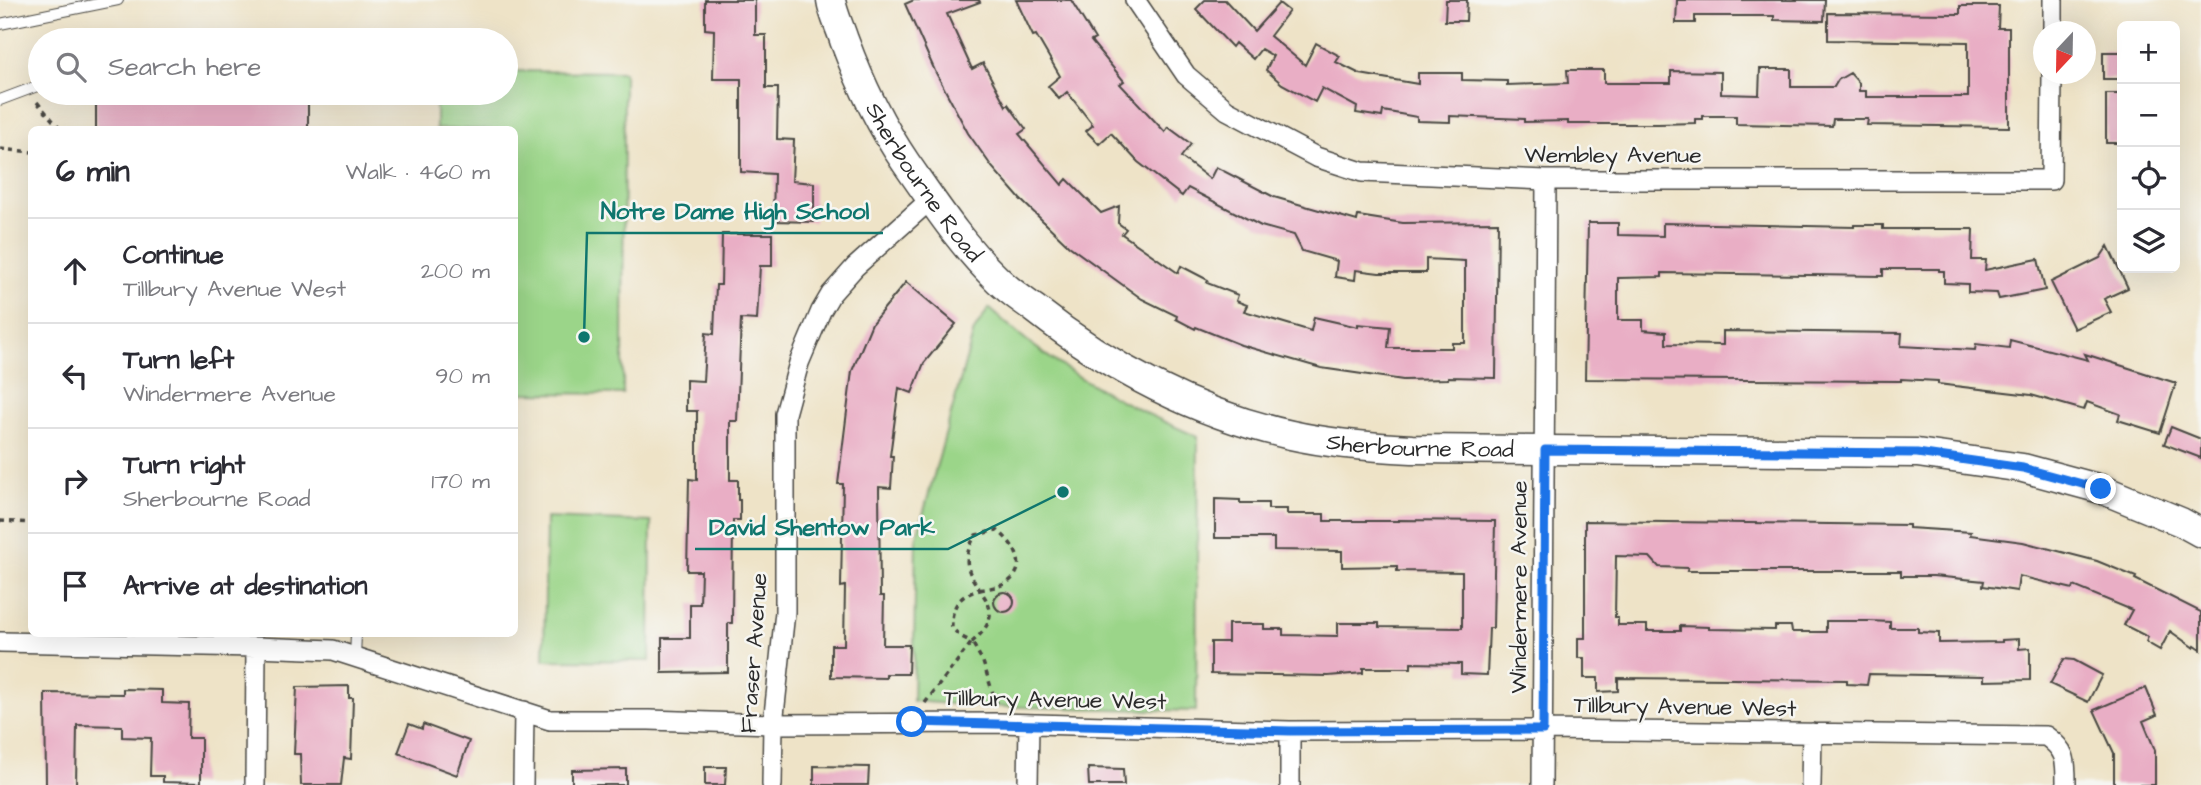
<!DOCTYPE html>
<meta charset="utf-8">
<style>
:root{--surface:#fff;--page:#f2f2f3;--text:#2b2b33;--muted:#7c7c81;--line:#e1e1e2}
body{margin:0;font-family:"Architects Daughter",sans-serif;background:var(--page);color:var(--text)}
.controls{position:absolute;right:21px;top:21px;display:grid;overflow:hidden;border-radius:10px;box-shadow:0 7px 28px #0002}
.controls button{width:63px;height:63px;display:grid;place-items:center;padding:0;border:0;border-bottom:2px solid var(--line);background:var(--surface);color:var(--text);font:35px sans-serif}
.compass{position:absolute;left:2033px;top:21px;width:63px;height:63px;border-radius:50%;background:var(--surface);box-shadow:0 7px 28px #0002;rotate:202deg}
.stop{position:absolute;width:21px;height:21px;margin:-16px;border:5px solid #1a73e8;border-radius:50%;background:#fff}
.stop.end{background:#1a73e8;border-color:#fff;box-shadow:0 2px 7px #0008}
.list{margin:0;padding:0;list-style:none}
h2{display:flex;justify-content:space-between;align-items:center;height:91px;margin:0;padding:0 28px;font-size:30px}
h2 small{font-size:23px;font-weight:400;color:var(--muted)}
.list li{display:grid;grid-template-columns:46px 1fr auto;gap:21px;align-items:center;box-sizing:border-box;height:105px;padding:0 28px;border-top:2px solid var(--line)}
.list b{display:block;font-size:26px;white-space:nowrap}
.list p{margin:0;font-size:23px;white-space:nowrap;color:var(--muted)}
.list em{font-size:23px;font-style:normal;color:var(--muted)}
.icon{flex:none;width:38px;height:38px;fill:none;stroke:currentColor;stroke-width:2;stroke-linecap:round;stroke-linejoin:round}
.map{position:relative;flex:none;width:2201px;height:785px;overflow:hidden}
.search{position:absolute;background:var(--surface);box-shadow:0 7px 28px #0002;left:28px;top:28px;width:490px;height:77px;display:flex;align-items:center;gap:18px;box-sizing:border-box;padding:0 24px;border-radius:38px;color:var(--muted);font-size:26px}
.panel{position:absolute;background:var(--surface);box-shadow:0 7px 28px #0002;left:28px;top:126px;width:490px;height:511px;border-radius:10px}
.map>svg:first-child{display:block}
</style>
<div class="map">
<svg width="2201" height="785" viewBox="0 0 2201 785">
<rect width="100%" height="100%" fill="#f6f6f2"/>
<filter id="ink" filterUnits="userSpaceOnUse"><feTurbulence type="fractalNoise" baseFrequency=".0143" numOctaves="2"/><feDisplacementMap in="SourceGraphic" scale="14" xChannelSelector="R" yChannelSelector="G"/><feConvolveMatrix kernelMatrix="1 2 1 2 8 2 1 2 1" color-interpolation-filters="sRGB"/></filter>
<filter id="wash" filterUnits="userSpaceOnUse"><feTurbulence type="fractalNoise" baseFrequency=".00686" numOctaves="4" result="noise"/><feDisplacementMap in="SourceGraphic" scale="28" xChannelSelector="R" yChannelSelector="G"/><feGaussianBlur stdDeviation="1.57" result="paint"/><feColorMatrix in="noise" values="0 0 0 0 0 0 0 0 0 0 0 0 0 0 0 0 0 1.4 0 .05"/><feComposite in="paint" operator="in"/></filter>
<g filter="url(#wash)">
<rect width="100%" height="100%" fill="#eee3c7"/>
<path fill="#9bd589" stroke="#63805a" stroke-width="2" d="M506,71L624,72L623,394L515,393L514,130L436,129V93H506Z
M989,308C1004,321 1018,334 1034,346C1081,383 1143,413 1198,437L1196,711L976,706L913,701L916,540L974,331Z
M546,518L651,522L650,661L544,660Z"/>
<g id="blocks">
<path fill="#e9aec5" d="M705,0H755V35H766V88H778L777,139L794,140L792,181L814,183V222L773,221L774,174L741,172V79H713L714,30L705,29Z
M914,0H979L980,2L947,14L972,69L983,63L1006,106L1008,104L1026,129L1019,134L1062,185L1067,179L1101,213L1119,206L1118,223L1126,229L1122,234L1178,273L1181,266L1208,280L1207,283L1238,295L1236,301L1247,305L1244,311L1311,331L1314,317L1358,327V324L1390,327L1388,348H1452V343H1465V261L1426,259V273H1379L1356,270L1355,280L1335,277L1337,261L1302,251L1294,235L1261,226L1188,188L1182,196L1138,162L1111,133L1099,144L1086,131L1093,125L1067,92L1059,99L1048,86L1060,76L1036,35L1033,36L1016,0H1071L1095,39L1091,41L1124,81L1120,84L1165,132L1168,127L1191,144L1181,157L1210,179L1216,167L1274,197L1357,221L1358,216L1403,223L1498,222L1496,378L1448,377V379L1403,380L1321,368L1241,345L1196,327L1195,329L1176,319L1177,316L1142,299L1069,246L1020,199L992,167L968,133L935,71L905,4Z
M1205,0H1225L1254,31L1279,3L1289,11L1270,36L1305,65L1316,43L1340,56L1336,62L1360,74L1418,84V73H1462V80L1507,81V85L1568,83L1567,70H1604V83H1671V71L1721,72V94L1759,95L1760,69H1791V87H1834L1838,80L1850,73L1859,83V91H1866V97H1968V42L1828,40V13L1960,14V6H1999L1998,28H2009V127L1867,125L1868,119H1833L1832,126L1736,124V116H1703V119H1695V123L1658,124H1568V121L1524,122V119L1450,116V122L1417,121V117L1383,111L1382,117L1356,113L1357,107L1322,88L1315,102L1282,84L1266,70L1273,56L1261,49L1253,59L1235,43L1232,47L1196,9Z
M1446,0H1467L1466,21H1445Z
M1677,0H1825L1824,21L1774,20V16H1695V23H1676Z
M2103,52H2122V79H2103Z
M96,93H308V130H96Z
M2106,94H2122V143H2106Z
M1588,223H1618V235L1663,236V223L1854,227V225H1883V229H1973L1972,260H1986L1985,270L2038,259L2045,290L1999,299L1997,293L1968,292V284L1944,283V271H1939V269H1883V276L1662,273V277L1618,278V320H1643V330L1666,332V344L1723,345V331L1902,333L1901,346L1975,350L1976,344L2009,348L2010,340L2088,360L2085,354L2176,383L2160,433L2118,420L2120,414L2087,402L2084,410L2031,395L1938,384V381L1901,379V381L1585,379Z
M722,234H772V266H760L757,320L741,319L737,421H730V480H738V500H740V520H733L732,623H728V672L662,673V638H690V604H700L701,571H687L689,479L697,480V411H686V380L703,381L706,333L714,334L716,285H721Z
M2108,246L2128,288L2104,299L2111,312L2074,329L2051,282L2100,258Z
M906,282L956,324L924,363L912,393L899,388L890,456H893L891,488L879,487L880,596H884L883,645H909L908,674H886V678L831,677V645H844L845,586L841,587L843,484H838L852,371L872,323Z
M2171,427L2201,439V458L2164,444Z
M1215,499L1240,500V503H1268V509H1287V514H1324V521H1399V520L1495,521L1493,628H1489L1487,675L1461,674V664L1411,663V668H1363V673L1328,676L1211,674V642H1228V624H1264V629H1283V635L1338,636V623H1379V627L1462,628V572L1397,571V566L1342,567V551L1274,550V538H1215Z
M1585,521L1909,525V528L1971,532L1970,535L2023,542L2097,561L2136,577L2135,579L2201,612V650L2195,646L2194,648L2170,631L2160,650L2146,642L2148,637L2124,625L2132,610L2074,586L2073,589L2019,576L2017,591L1983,586L1984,581L1933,576H1901V571H1687L1688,568L1659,567L1650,557L1616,556L1615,617H1618V625H1647V631H1680V626L1709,627V629L1775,630V626H1791L1792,632H1826V621H1869L1890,622V628H1918V632L1939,633V643L2002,642V640L2019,639V649L2030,648V680L1984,681V676L1869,674L1867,685L1847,684V680L1618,678V691L1598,692V678H1584V658H1578V638H1585Z
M994 602a10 10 0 1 1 20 0a10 10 0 1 1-20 0Z
M2064,659L2074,660L2102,675L2088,702L2050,684Z
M349,686V698H353L351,759L344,758L341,785H301L300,754H294L297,687Z
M2146,688L2157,715L2143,721L2155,750V785H2114V753L2094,710Z
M123,689L162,690V703L189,704L188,738H201V783L163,782V776H150L151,738L122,737V726L77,725L76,785H46L45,693L123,694Z
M409,724L422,729L423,724L469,741L457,775L398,753Z
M814,766L869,767L868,785H814Z
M705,767H726L725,785H705Z
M1088,768L1123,769L1124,785H1089Z
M626,769V785H572V770Z"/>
</g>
</g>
<g filter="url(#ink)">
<use href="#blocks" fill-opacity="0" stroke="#484742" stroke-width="2"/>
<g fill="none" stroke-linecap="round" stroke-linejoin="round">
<g stroke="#484742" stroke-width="12">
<path id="lane" d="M0,24L118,0
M0,100L40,85
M355,657L356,634"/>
</g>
<g stroke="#484742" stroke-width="22">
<path id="street" d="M1135,0L1186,75L1227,110L1316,157L1362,172L1546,180H2051L2052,74
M2053,32V0
M0,642L256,647L333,650L550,720H649L773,724L999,723L1290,731L1543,730L2046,736C2067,751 2066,761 2066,785
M255,785L256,647
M523,785L524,711
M772,785L773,724L785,612V414L799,363L821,311L831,294L855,267L931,199
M1028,785L1029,724
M1290,785V731
M1542,785L1546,180
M1811,785L1812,733"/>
</g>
<g stroke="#484742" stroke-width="31">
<g id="secondary">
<path id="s1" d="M831,0C833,14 840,27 844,40C860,83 880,125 906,163C934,203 962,246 998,280C1009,291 1023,300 1035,309C1110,368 1197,414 1291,435C1331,444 1371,447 1412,449L1917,453L2023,468L2101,489L2181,522L2201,533"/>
</g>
</g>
<path stroke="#484742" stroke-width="3.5" stroke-dasharray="5 5" stroke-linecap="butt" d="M37,102L61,130
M0,149L32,152
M0,521L32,523
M980,590C989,588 1000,587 1008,582C1030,566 1013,543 997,530L976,535C941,587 1025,597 972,642L960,636L952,628C951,607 958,595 980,590
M925,703L972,642L983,662L996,703"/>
<use href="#lane" stroke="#fff" stroke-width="10"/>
<use href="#street" stroke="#fff" stroke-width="19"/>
<use href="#secondary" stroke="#fff" stroke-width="28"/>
</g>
</g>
<g fill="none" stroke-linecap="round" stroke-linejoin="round" filter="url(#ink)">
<path stroke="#1a73e8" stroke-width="9" d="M912,722L1290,731L1543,730L1545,450L1917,453L2023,468L2101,489"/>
</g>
<g text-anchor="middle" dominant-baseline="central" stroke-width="5" stroke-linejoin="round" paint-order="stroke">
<g font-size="23" fill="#2b2b2b" stroke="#f6f6f2">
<text x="1613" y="155">Wembley Avenue</text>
<text stroke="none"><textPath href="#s1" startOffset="206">Sherbourne Road</textPath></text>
<text stroke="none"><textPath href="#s1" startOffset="794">Sherbourne Road</textPath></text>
<text transform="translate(1519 587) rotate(-90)">Windermere Avenue</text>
<text transform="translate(754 653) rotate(-86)">Fraser Avenue</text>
<text transform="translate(1055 700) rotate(1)">Tillbury Avenue West</text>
<text transform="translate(1685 707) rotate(1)">Tillbury Avenue West</text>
</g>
</g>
<path fill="none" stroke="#0f766e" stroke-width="2.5" d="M584 337L587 233H883M1063 492L948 549H695"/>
<g fill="#0f766e" stroke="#f6f6f2" stroke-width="2.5">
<circle cx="584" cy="337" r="7"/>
<circle cx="1063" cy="492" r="7"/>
</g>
<g font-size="24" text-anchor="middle" font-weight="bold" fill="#0f766e" stroke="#f6f6f2" stroke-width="5" stroke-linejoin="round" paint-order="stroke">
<text x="735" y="219">Notre Dame High School</text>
<text x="822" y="535">David Shentow Park</text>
</g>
</svg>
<div class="controls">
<button>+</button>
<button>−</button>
<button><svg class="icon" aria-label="locate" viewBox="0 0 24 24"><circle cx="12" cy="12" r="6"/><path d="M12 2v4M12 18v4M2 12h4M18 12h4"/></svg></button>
<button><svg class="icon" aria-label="layers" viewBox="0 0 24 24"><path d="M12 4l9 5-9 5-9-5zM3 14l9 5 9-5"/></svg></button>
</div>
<svg class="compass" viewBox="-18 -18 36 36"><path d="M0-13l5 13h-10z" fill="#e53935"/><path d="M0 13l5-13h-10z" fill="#7c7c81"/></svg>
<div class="stop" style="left:912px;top:722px"></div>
<div class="stop end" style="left:2101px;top:489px"></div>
<div class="search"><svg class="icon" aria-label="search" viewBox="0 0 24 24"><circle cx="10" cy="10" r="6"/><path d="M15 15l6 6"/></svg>Search here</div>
<section class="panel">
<h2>6 min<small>Walk · 460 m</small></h2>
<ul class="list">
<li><svg class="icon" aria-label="ahead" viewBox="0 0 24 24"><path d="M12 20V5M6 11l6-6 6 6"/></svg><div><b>Continue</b><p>Tillbury Avenue West</p></div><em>200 m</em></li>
<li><svg class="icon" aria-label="left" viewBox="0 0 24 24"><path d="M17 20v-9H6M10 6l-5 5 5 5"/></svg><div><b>Turn left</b><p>Windermere Avenue</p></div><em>90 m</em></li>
<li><svg class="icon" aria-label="right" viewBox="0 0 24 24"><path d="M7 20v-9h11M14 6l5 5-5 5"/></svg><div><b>Turn right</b><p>Sherbourne Road</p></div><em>170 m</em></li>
<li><svg class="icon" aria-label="arrive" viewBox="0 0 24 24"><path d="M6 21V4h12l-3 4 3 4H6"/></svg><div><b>Arrive at destination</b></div></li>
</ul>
</section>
</div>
